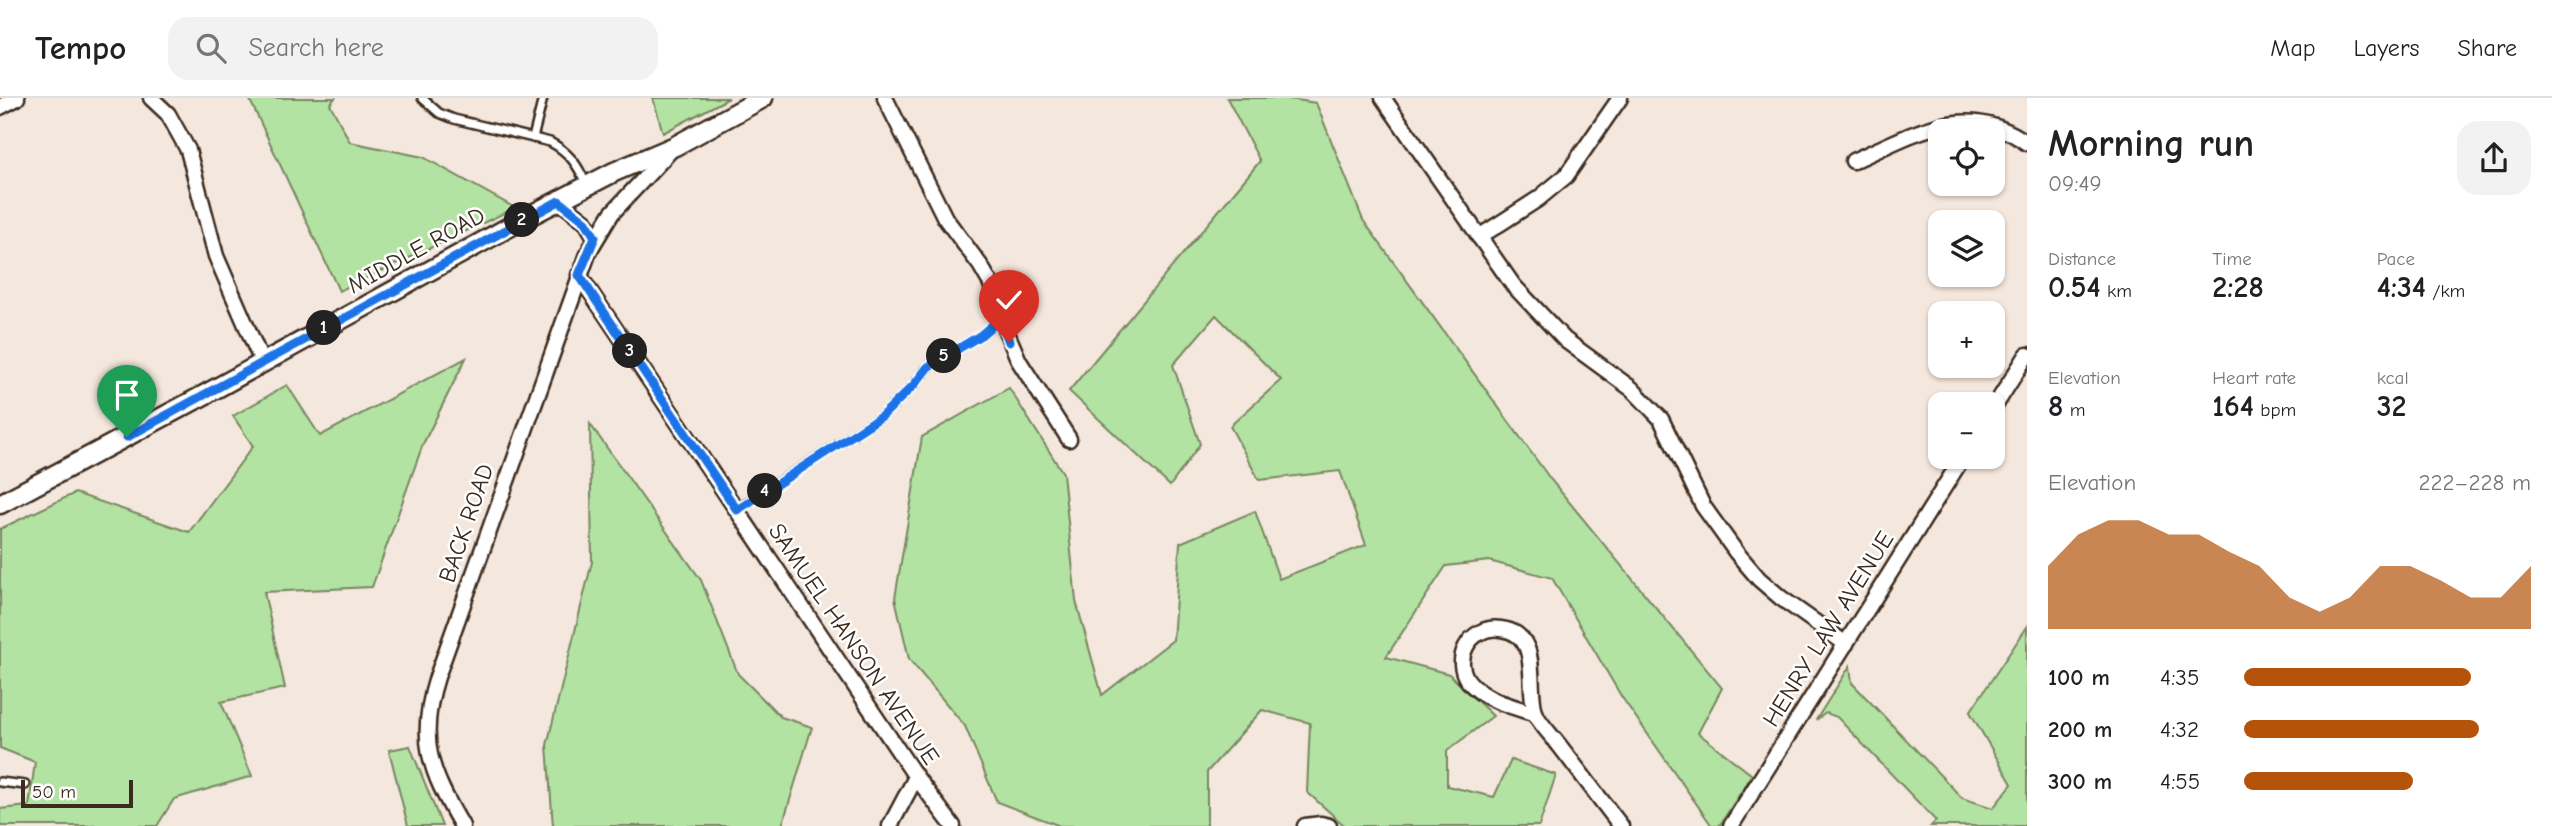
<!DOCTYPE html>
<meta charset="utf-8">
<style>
body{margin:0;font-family:"Comic Neue",sans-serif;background:#f2f2f2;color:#202124;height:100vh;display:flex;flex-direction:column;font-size:26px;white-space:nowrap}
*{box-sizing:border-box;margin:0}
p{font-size:23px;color:#757577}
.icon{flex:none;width:38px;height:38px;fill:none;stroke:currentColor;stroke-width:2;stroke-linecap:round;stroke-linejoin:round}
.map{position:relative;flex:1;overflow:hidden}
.panel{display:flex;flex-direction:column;background:#fff;width:525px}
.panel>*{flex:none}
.fabs{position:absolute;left:1928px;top:21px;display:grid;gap:14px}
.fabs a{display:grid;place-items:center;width:77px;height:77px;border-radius:14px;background:#fff;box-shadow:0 2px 5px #0004;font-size:35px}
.scale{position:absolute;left:21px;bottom:18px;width:112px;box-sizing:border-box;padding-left:7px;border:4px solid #3b2a1e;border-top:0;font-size:19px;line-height:24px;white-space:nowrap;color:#3b2a1e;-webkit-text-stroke:5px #fff;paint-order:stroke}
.pin{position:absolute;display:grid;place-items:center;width:60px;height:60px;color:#fff;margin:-72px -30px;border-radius:50% 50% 50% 0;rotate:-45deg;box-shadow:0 0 7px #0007}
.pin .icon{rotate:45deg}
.km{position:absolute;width:35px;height:35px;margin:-18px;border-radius:50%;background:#222;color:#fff;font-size:19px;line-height:35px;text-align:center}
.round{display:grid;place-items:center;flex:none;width:74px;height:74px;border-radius:21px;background:#f2f2f2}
.summary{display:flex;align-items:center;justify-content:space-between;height:119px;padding:0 21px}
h1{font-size:38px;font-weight:700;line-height:52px}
.metrics{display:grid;grid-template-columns:repeat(3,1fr);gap:10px;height:119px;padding:7px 21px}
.metrics div{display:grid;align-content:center}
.metrics b{font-size:30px;font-weight:700}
.metrics small{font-size:19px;font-weight:400}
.metrics p{font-size:19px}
.chart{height:196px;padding:14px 21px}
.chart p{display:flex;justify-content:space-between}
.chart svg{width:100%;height:126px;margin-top:7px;fill:#b45309;opacity:.7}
ul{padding:0 21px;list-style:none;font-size:23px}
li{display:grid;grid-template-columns:112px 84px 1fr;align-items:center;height:52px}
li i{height:18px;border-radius:9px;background:#b45309}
header{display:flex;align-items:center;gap:42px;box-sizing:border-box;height:98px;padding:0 35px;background:#fff;border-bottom:2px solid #e0e0e0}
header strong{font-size:33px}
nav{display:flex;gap:38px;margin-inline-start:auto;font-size:24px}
.search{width:490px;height:63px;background:#f2f2f2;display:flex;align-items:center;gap:18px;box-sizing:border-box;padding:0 24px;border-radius:21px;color:#757577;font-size:26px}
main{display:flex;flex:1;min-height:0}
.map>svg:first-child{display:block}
.green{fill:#b3e3a3;stroke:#778660;stroke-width:2}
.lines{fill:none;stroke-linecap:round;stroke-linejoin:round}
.service-casing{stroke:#3b2a1e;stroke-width:12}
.minor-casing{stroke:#3b2a1e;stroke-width:19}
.tertiary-casing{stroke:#3b2a1e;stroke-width:23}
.service{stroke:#fff;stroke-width:7}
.minor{stroke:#fff;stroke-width:14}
.tertiary{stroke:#fff;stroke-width:18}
.route-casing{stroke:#fff;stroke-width:14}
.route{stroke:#1a73e8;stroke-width:9}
.labels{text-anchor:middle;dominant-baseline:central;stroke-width:5;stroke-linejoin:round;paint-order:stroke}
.street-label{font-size:24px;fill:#3b2a1e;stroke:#fff}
</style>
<header>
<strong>Tempo</strong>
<div class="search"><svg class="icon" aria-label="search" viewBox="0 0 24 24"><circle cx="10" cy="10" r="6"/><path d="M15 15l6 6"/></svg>Search here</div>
<nav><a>Map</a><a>Layers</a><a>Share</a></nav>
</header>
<main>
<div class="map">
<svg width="2027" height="728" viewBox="0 0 2027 728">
<rect width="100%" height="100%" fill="#f4e7dd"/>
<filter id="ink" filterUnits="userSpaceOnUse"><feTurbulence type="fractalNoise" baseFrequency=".0143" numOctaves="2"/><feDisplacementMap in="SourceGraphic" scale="14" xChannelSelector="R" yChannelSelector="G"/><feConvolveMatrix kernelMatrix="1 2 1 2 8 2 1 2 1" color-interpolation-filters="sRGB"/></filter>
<g filter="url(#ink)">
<!-- green -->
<g class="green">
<path d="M249,0H335L330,6L350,44L423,59L515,110L339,193Z"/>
<path d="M653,0H729L663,35Z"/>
<path d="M1227,0H1283L1316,5L1363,122L1551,382L1722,590L1698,635L1752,677L1719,728H1712L1621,598L1552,480L1489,463L1446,468L1386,559L1449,576L1493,618L1447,653V688L1494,699L1511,662L1556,677L1539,728H1345L1307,694L1310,625L1262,612L1207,674V728H1060L997,704L965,628L909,561L895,500L922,339L1009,290L1063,375L1076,503L1102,597L1173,542L1180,445L1255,413L1279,481L1366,447L1340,373L1259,382L1230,328L1281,282L1216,217L1173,267L1200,346L1170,388L1069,293L1260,63Z"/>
<path d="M466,260L423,346L372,489L264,494L285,590L221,604L252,678L174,701L157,728H0V711L29,708L35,664L0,650V431L75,395L189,434L253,348L233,318L287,287L320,338Z"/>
<path d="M590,326L701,482L738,576L781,619L812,629L782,728H553L547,647L592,464Z"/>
<path d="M2027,529V728H1931L1936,723L1837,619L1826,615L1816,622L1850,568L1852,585L1962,700L1993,710L2012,686L1970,614Z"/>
<path d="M410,648L442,728H408L389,652Z"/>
</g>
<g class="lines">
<defs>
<g id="service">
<path d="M422,0L439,15L454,21L550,44C569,54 578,67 586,86"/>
<path d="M533,40L543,0"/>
<path d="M737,411L882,318L914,287L928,269L981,237L1001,221"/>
<path d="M0,684L25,687"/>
</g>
<g id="minor">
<path d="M151,0L168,16L188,52L216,158L262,264"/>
<path d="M885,0L945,120L980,167L991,186L1001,221L1019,263L1069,341"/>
<path d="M1383,0L1513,187L1565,242L1632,291L1661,321L1703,408L1736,454L1759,481L1781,500L1846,546"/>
<path d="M0,9L17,0"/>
<path d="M1853,63C1912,37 1967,1 2027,45"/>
<path d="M559,103L586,124L595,139"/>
<path d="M1479,139L1538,101L1566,78L1620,0"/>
<path d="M579,177L916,679L953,728"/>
<path d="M1993,311L2027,257"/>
<path d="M1536,616C1515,609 1490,604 1473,588C1448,566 1469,526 1501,531C1544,536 1525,590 1536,617C1541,627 1552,638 1559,647C1580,674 1600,701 1621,728"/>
<path d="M462,728C430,673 417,642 437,579L589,153L612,115L670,53"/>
<path d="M890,728L916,679"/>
<path d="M1305,728L1321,726L1329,728"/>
<path d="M1731,728L1963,359"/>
</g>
<path id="tertiary" d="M0,406L206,296L531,117L614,74L675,48L763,0"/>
</defs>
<!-- service casing -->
<use href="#service" class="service-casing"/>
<!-- minor casing -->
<use href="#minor" class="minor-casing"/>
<!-- tertiary casing -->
<use href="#tertiary" class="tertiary-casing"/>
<!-- service -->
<use href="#service" class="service"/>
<!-- minor -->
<use href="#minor" class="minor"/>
<!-- tertiary -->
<use href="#tertiary" class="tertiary"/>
</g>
</g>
<g class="lines" filter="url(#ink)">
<defs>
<path id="route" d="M127,339L559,103L586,124L595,139L579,177L737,412L882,318L914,287L928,269L981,237L1001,220L1009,244"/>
</defs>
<!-- route casing -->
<use href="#route" class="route-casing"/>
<!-- route -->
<use href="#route" class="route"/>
</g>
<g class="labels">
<!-- street labels -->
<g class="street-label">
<text transform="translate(416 152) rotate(-29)">MIDDLE ROAD</text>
<text transform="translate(466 425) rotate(-71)">BACK ROAD</text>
<text transform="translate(1828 531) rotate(-58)">HENRY LAW AVENUE</text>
<text transform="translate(854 546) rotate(56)">SAMUEL HANSON AVENUE</text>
</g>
</g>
</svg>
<div class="fabs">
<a><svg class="icon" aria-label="locate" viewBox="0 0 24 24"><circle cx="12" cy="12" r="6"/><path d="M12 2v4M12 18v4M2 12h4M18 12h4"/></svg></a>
<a><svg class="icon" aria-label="layers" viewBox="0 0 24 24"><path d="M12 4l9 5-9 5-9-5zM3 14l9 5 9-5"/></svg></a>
<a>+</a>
<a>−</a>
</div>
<div class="scale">50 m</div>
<div class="pin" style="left:127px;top:339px;background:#1e9e55"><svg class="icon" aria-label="arrive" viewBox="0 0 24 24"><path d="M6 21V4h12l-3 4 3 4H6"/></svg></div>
<div class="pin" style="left:1009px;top:244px;background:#d93025"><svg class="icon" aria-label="check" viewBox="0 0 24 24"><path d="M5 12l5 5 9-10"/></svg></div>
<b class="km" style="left:324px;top:230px">1</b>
<b class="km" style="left:522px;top:122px">2</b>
<b class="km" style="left:630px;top:253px">3</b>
<b class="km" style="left:765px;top:393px">4</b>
<b class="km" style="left:944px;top:258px">5</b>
</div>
<section class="panel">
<div class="summary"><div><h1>Morning run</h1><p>09:49</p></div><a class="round"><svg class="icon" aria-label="share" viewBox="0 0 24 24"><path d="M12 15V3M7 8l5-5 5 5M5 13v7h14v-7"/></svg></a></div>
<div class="metrics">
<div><p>Distance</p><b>0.54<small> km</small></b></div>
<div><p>Time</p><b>2:28</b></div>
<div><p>Pace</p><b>4:34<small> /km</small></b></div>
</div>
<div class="metrics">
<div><p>Elevation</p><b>8<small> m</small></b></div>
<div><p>Heart rate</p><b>164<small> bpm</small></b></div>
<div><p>kcal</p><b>32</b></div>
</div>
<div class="chart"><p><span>Elevation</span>222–228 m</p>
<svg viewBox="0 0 160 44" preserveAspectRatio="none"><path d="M0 44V22L10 11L20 6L30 6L40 11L50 11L60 17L70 22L80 33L90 38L100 33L110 22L120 22L130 27L140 33L150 33L160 22V44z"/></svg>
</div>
<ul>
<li><b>100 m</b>4:35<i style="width:79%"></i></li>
<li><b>200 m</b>4:32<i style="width:82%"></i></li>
<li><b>300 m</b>4:55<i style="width:59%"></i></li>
</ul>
</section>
</main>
